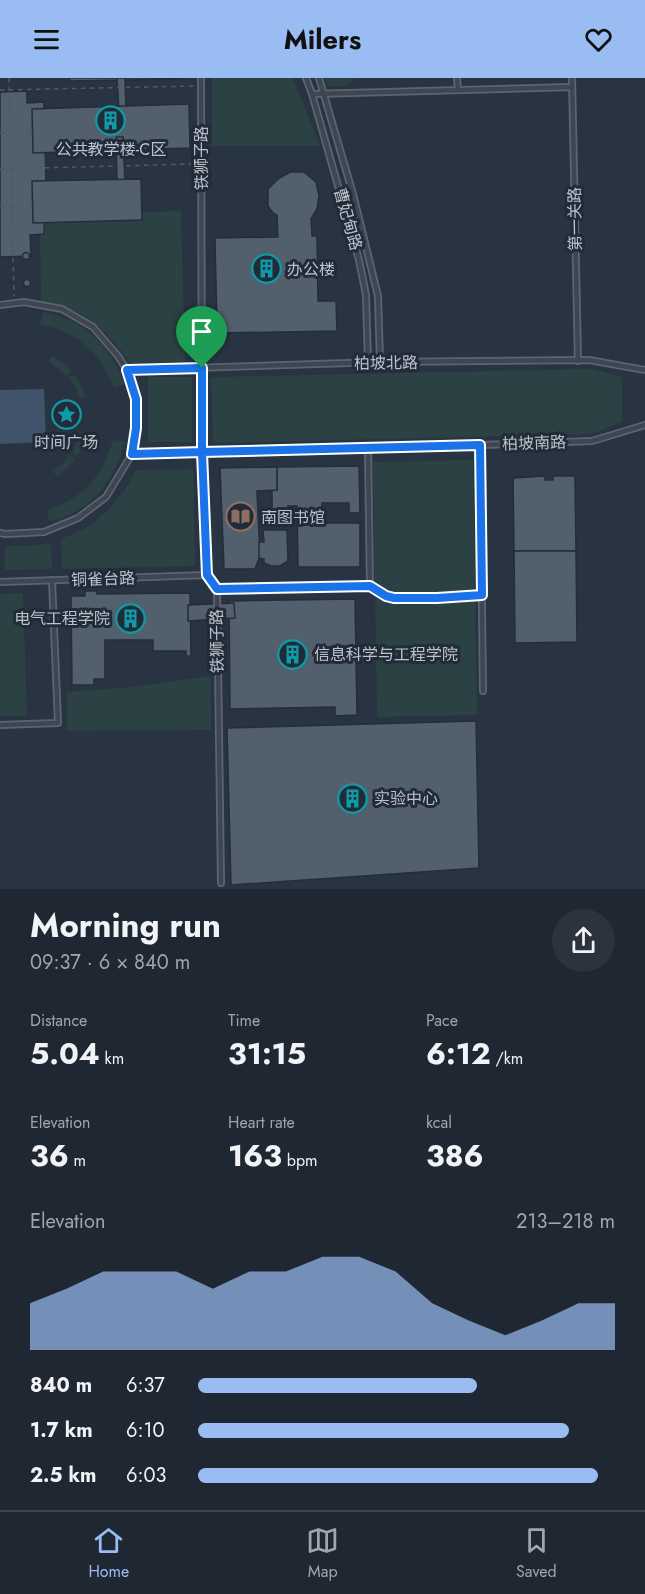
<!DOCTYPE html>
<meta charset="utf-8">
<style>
body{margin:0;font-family:Jost,"Noto Sans SC",sans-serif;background:#2c333e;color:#f1f3f6;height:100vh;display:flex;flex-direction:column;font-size:22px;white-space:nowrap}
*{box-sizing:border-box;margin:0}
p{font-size:20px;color:#a1a5ac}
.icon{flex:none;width:33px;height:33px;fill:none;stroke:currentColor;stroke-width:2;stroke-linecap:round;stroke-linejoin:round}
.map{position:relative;height:811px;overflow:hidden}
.details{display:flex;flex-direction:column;background:#1f2732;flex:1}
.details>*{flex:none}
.pin{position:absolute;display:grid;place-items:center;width:51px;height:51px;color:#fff;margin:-62px -26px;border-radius:50% 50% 50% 0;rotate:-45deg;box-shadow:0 0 6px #0007}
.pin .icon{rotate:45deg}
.round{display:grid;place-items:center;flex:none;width:63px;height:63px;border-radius:32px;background:#2c333e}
.summary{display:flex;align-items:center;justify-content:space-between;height:102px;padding:0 30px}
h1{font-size:33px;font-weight:700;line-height:45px}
.figures{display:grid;grid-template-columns:repeat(3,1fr);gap:9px;height:102px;padding:6px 30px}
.figures div{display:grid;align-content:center}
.figures b{font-size:30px;font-weight:700}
.figures small{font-size:16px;font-weight:400}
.figures p{font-size:16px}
.chart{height:168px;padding:12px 30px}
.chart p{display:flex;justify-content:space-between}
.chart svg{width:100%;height:108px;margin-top:6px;fill:#99bdf3;opacity:.7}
ul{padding:0 30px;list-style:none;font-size:20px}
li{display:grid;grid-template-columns:96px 72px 1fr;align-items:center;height:45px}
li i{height:15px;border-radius:8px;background:#99bdf3}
header{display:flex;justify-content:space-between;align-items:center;height:78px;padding:0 30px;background:#99bdf3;color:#111;font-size:27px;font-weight:700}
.tab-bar{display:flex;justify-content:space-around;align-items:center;height:84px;border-top:2px solid #3c444d;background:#1f2732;font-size:16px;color:#a1a5ac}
.tab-bar a{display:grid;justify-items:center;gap:3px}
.tab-bar .on{color:#99bdf3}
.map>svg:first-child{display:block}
.green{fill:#2b4143}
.water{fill:#40536a}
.building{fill:#525f6d;stroke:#242d3a;stroke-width:1.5}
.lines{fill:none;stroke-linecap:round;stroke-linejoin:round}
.lane-casing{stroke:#5c6470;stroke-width:8}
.path{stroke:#495e60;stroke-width:1.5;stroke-dasharray:4.5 4.5;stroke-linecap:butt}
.lane{stroke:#3d4652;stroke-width:4.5}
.route-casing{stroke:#fff;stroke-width:12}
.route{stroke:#1a73e8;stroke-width:8}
.labels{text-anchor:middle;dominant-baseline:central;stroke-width:6;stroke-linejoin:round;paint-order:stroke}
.poi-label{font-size:16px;fill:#bbc2cc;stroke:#222b38;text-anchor:start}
.street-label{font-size:16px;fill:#bbc2cc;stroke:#222b38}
</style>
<header><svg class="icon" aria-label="menu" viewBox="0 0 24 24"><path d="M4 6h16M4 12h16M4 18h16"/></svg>Milers<svg class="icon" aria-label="heart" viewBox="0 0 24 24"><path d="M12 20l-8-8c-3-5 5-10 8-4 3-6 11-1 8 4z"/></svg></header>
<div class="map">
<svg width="645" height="811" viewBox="0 0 645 811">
<rect width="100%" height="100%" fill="#293442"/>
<!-- green -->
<g class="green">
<path d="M212,0H293L320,68H212Z"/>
<path d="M325,0H354V1L345,8H328Z"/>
<path d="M181,133L185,284L130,285C115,263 96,240 69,231C60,227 50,225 41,223L40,156L43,144L142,134Z"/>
<path d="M43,234C85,242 109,267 125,306L114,309C98,272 79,256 40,246Z"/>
<path d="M52,278L63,285L72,293L67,299L49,283Z"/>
<path d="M592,291L622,299V344L591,356L213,365L211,299Z"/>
<path d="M74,296L81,306L86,319L80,321L76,310L69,300Z"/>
<rect x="148" y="299" width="44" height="65"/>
<path d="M81,353L87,355L83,368L77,379L72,375Z"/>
<path d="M113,362L125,364C113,405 92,432 50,444L46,433C84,419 101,401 113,362Z"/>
<path d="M70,377L75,381L66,391L57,399L53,393L62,386Z"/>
<path d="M473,382L477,637L377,639L373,384Z"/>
<path d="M193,391L195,488L62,491L61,461C69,457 79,454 87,449C109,435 124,415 136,392Z"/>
<path d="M47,465L51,468L52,491L5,492V471L7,468H33Z"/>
<path d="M23,515L27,638H0V516Z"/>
<path d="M211,598V652L67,653V614L132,609Z"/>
</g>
<!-- water -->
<path class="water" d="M44,311L46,364L0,366V312Z"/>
<!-- building -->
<g class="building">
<path d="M70,0H183V1L70,3Z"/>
<path d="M117,0H125L126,32H119Z"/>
<path d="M27,13V25L44,24L46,103L44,156L30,157L31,178L0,179V14Z"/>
<path d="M189,26L190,70L33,75L32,31Z"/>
<path d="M116,59H123L125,104H117Z"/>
<path d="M290,94H304L316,104L319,118L317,131L311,141L312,158H317L318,223H336L337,253L217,255L215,160L278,159L277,137L273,135L268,128V111L278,101Z"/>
<path d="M141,101L142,142L33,145L32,103Z"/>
<circle cx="26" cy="178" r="3.5"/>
<circle cx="27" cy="205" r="3.5"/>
<path d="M359,388L360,435H349V425H322V445H360V489H298L297,428H288V440H272V412H277V389Z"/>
<path d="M277,389V412L257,413L260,478L255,491H224L220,390Z"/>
<path d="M545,398V402H553V398H575L576,473H514L513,400Z"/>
<path d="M263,452H287L288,483L280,488H271L264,485V481L259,480V464H264Z"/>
<path d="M514,473H576L577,564L515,565Z"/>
<path d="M85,513H97V516L190,515L191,578H186V573H153V562H105V601H94V607H72L71,518H85Z"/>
<path d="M355,521L357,637L335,638V629L230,631L229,523Z"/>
<path d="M234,525L235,540L188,543V527Z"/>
<path d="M476,643L479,790L231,807L227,650Z"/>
</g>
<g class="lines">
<defs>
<g id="lane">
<path d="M201,0L202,374L207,497L217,511L221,805"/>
<path d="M306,0L312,16L359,182L366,217L368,285"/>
<path d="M319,0L353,116L378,218L380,284"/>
<path d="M457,0L458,12"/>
<path d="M572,0L578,283"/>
<path d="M312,16L572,9"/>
<path d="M0,227L24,224L62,231L93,249L118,278L127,292L136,321V350L132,376L106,419L78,440L44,454L5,456L0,455"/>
<path d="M127,292L380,284L589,282L645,292"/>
<path d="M480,367L483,613"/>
<path d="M132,376L368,371L592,363L645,347"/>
<path d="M0,504L207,497"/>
<path d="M217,511L370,508L368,371"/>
<path d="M0,647L58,645L52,502"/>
</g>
</defs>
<!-- lane casing -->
<use href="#lane" class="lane-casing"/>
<!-- path -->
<g class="path">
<path d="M9,0L14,218"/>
<path d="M0,12L194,8"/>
<path d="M0,55L32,54"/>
<path d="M0,91L194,86"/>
<path d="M0,128L33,126"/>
<path d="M376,511L386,518L394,520H437L473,518"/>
</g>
<!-- lane -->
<use href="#lane" class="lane"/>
</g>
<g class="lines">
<defs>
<path id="route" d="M202,290L127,292L136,321V350L132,376L202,374L207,497L217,511L370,508L386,518L394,520H437L482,517L480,367L202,374V290"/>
</defs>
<!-- route casing -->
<use href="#route" class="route-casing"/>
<!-- route -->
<use href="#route" class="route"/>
</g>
<!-- icons -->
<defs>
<symbol id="building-ring" viewBox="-11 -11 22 22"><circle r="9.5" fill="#222b38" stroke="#0f9aa8" stroke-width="1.5"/><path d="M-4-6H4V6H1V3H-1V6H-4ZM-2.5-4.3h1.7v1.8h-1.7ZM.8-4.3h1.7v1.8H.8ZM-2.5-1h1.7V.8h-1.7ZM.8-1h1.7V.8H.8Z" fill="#0f9aa8"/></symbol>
<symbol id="sight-ring" viewBox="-11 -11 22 22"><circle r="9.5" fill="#222b38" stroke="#0f9aa8" stroke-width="1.5"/><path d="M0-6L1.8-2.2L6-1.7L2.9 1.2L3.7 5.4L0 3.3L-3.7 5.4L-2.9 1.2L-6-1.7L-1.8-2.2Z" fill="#0f9aa8"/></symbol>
<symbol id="library-ring" viewBox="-11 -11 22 22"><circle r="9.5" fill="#222b38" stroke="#8d6e63" stroke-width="1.5"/><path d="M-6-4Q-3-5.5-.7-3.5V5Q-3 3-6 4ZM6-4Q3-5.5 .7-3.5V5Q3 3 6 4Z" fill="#8d6e63"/></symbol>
</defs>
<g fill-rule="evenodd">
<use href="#building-ring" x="94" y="26" width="33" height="33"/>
<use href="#building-ring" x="250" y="174" width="33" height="33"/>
<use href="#sight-ring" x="50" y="320" width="33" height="33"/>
<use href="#library-ring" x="224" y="422" width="33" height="33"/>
<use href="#building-ring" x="114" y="524" width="33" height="33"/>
<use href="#building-ring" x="276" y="560" width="33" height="33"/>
<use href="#building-ring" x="336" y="704" width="33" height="33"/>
</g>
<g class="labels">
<!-- poi labels -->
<g class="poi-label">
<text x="111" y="71" text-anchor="middle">公共教学楼-C区</text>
<text x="287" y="191">办公楼</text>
<text x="66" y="364" text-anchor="middle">时间广场</text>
<text x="261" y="439">南图书馆</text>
<text x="110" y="540" text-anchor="end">电气工程学院</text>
<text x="314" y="576">信息科学与工程学院</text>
<text x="374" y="720">实验中心</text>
</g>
<!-- street labels -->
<g class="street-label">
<text transform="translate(201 80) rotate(-90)">铁狮子路</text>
<text transform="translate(348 141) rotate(74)">曹妃甸路</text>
<text transform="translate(575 141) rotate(-91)">第一关路</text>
<text transform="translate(386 285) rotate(-1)">柏坡北路</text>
<text transform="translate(534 365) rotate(-2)">柏坡南路</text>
<text transform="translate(103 501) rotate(-2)">铜雀台路</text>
<text transform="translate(217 563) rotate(-91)">铁狮子路</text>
</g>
</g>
</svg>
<div class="pin" style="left:202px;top:290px;background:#1e9e55"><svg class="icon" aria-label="arrive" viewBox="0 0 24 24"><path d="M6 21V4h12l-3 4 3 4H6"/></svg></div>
</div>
<section class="details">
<div class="summary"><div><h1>Morning run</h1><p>09:37 · 6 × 840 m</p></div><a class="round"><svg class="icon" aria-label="share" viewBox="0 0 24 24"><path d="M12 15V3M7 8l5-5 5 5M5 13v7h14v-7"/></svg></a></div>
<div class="figures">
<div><p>Distance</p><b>5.04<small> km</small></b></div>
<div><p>Time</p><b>31:15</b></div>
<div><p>Pace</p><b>6:12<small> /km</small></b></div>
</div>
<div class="figures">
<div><p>Elevation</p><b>36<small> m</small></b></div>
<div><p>Heart rate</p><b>163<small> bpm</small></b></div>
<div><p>kcal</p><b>386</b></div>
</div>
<div class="chart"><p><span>Elevation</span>213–218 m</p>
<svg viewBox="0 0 160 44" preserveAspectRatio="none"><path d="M0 44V25L10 19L20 12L30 12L40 12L50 19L60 12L70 12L80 6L90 6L100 12L110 25L120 32L130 38L140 32L150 25L160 25V44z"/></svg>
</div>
<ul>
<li><b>840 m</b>6:37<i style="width:67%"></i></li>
<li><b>1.7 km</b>6:10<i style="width:89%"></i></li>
<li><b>2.5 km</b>6:03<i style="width:96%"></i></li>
</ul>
</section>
<nav class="tab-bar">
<a class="on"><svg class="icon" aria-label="home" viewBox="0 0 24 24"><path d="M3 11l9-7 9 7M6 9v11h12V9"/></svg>Home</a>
<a><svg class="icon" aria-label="map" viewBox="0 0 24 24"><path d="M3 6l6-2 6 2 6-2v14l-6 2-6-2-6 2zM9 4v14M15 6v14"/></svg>Map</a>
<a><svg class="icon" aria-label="saved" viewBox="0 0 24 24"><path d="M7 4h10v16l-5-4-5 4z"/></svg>Saved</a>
</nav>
